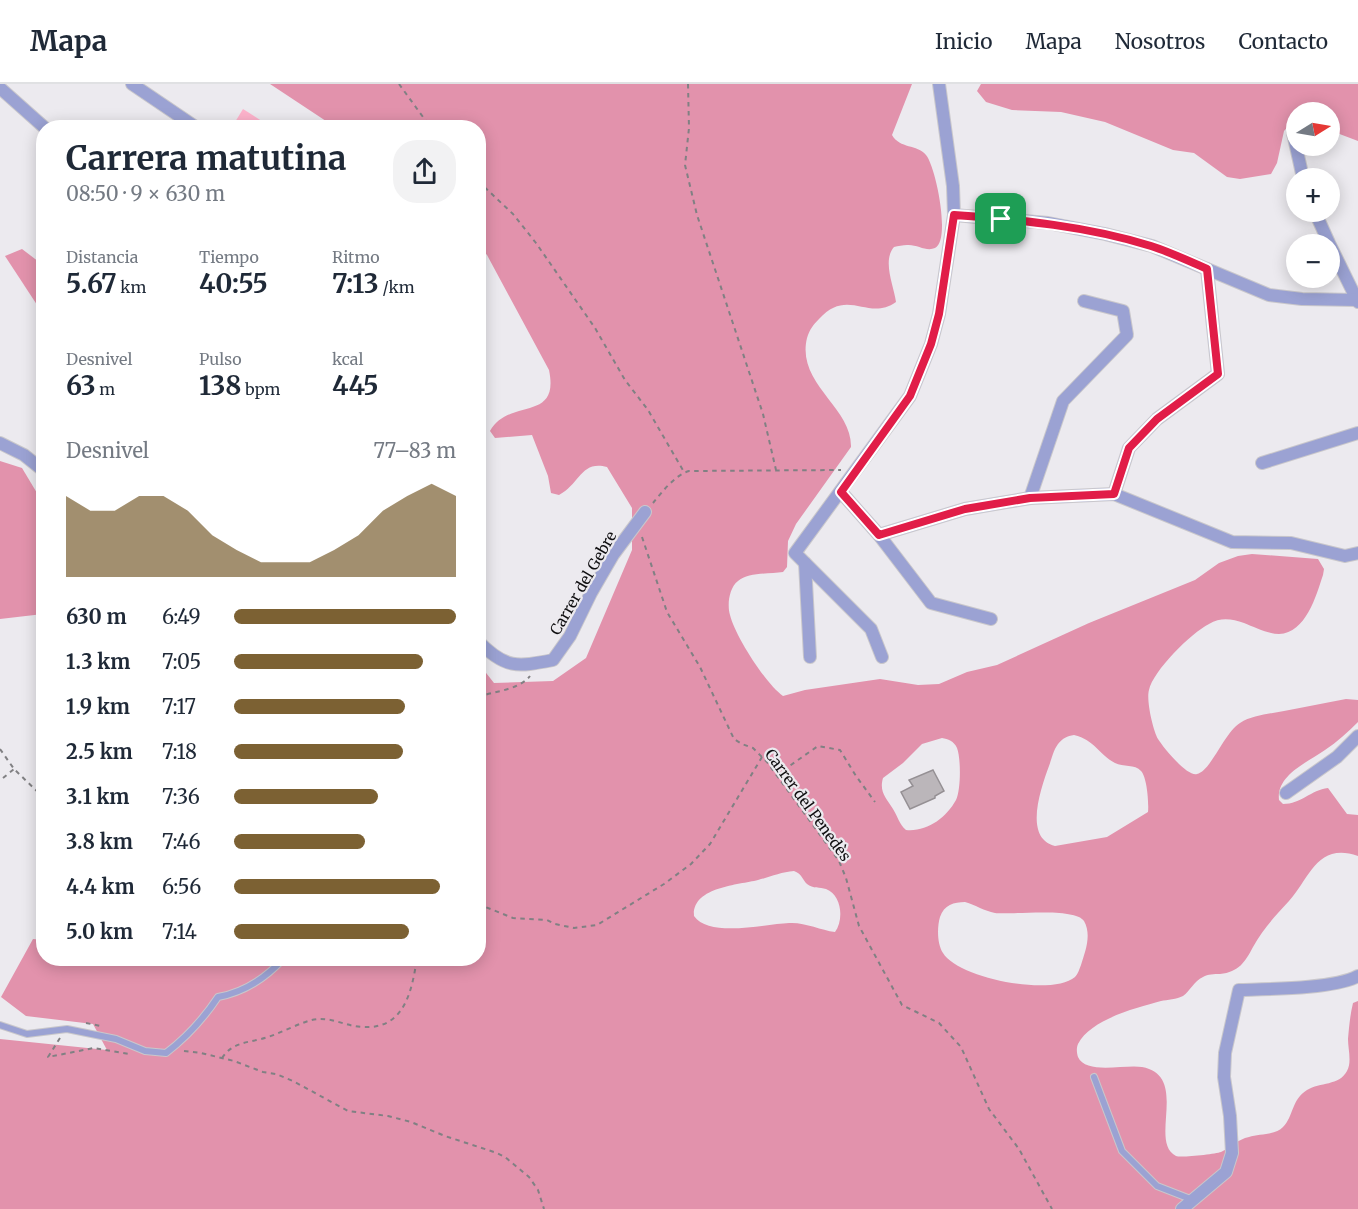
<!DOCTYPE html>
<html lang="es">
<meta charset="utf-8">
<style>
body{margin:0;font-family:Merriweather,serif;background:#f2f2f3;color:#1f2937;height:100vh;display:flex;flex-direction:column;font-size:22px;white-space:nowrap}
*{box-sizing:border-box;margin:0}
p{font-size:20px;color:#747a83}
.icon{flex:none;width:33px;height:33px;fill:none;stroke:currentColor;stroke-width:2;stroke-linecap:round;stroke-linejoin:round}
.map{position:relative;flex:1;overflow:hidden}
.panel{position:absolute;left:36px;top:36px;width:450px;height:846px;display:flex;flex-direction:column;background:#fff;border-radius:24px;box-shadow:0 3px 15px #0003}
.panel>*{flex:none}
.needle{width:39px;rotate:79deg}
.tools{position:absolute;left:1286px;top:18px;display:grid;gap:12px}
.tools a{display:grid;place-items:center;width:54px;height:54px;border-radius:50%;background:#fff;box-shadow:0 3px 15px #0003;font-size:30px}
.pin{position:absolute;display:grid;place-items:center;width:51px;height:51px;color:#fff;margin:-26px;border-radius:12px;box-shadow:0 3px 9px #0006}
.round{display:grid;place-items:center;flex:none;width:63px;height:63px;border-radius:24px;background:#f2f2f3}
.summary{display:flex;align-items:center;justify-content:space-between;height:102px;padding:0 30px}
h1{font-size:33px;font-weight:700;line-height:45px}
.metrics{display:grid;grid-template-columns:repeat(3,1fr);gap:9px;height:102px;padding:6px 30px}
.metrics div{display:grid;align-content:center}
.metrics b{font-size:26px;font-weight:700}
.metrics small{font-size:16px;font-weight:400}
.metrics p{font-size:16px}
.chart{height:168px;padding:12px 30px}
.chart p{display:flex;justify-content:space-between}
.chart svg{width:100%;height:108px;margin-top:6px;fill:#7c6133;opacity:.7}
ul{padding:0 30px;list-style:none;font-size:20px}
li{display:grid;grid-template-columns:96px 72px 1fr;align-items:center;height:45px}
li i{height:15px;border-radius:8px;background:#7c6133}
header{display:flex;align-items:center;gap:36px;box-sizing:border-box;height:84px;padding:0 30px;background:#fff;border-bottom:2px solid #e0e1e3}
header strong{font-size:28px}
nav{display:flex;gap:33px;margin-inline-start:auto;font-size:21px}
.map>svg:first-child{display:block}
.green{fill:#feb3cc}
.forest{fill:#e292ac;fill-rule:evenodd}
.building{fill:#bbb6ba;stroke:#959094;stroke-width:1.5}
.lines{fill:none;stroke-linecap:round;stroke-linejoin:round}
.service-casing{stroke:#c9c7cb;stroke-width:8}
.minor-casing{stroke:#c9c7cb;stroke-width:14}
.path{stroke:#818083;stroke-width:2;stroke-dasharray:4.5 4.5;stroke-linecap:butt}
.service{stroke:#9ba2d3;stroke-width:6}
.minor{stroke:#9ba2d3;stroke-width:12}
.route-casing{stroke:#fff;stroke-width:12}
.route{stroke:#e11d48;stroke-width:8}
.labels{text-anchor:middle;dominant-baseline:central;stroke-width:4.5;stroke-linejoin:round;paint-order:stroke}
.street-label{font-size:15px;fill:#0f0e10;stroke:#eceaef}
</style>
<header>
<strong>Mapa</strong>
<nav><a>Inicio</a><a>Mapa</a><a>Nosotros</a><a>Contacto</a></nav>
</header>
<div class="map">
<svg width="1358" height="1125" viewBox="0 0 1358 1125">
<rect width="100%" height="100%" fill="#eceaef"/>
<!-- green -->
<path class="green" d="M243,25L271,43H232Z"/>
<!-- forest -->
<g class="forest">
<path d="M270,0H912L892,51C900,65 917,60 926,71C936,83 951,157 935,164C926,168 917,160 907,161C903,161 898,162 894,163C882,177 894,202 896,218C868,238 848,203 819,235C813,241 810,245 807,254C796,300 852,323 851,363L796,440L788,457L787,483L783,488C770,490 748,488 738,497C729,504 727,521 730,531C735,552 766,600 783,612L805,606L880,595L918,601L939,600L967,588L997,581L1089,539L1195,496L1219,479L1238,472L1252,470L1318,475L1324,485L1323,491C1316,512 1306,549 1279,550C1268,550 1254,543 1244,539C1232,535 1221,533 1209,540C1191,549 1153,587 1149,606C1146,616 1153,646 1158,655C1163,663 1187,693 1197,690C1211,687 1224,649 1240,639C1253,631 1269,630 1284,627C1305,623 1325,619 1346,615L1358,616V638C1348,648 1337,658 1325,666C1308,678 1276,691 1279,716L1283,720C1301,720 1311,706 1328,704L1347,730L1358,731V772C1317,758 1310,794 1289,817C1276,831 1263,845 1253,863C1245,878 1239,888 1220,890C1214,890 1208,890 1203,893C1194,897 1190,907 1183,912C1177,915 1167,916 1161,917C1136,924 1091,935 1078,960C1076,965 1077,969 1078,973C1086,991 1125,980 1142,983C1190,992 1148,1058 1176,1072C1181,1074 1215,1070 1221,1068C1230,1064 1238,1055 1249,1053C1259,1050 1276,1051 1283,1043C1294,1032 1291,1016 1307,1006C1320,998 1339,1002 1347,987C1352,978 1348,965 1348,955C1349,944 1350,931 1353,919L1358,917V1125H0V955L107,966L93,940L26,932L1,913L33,855L43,856L44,874H478L479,580L494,599L553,597L586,574L632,466V424L607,383C581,376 580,400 559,411L551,409L548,392L532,351L495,354L490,347C509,313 560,339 549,286L487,171L479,162L478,44L335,43ZM1074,651C1095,656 1098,670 1115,679C1123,683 1135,680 1141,687C1147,693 1149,719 1148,728L1107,753L1055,762C1023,754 1041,704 1049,682C1052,674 1053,667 1058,660C1063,654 1067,652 1074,651ZM942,654C948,655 954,657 957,664C961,674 961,706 956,716C946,734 927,748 906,746C899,740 898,733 893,725C886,714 879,708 883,694L903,679L922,660ZM794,787C802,790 802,795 807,800C813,805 820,803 826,805C842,811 844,836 835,848C820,846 805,838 789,839C765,840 709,854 694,832C692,803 738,801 758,796C770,793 781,788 794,787ZM965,818C976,821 984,827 995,829C1011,831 1075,823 1084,837C1092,851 1085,868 1081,881C1079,886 1078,890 1075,893C1051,913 958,894 943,869C937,860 937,843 940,833C944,821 954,818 965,818Z"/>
<path d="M981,0H1358V57L1329,46V28H1296V38H1292L1284,47L1277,79L1271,90L1240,95L1227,93L1194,69L1173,66L1105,38L1061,28L1012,26L986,18L977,7Z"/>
<path d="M22,165L43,181V230L5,172Z"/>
<path d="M0,377L22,384L43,419V530L0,535Z"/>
</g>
<!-- building -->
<path class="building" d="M933,686L944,707L935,712V714L910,725L901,708L913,702L909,696Z"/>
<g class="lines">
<defs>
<g id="service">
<path d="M0,941L27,950L67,945L116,955L145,967L166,969C187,953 204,934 218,913C245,908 266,894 284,874"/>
<path d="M1094,993L1122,1067L1157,1102L1193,1116"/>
</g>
<g id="minor">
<path d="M132,0L197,44"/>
<path d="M0,4L45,44"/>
<path d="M1293,49L1303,94"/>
<path d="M1315,128L1329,159L1358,218"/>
<path d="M954,131L1048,139L1105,150L1152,162L1269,211L1302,215L1357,216"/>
<path d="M0,359L24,371L44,387"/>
<path d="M478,378V400"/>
<path d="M1262,379L1358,349"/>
<path d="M841,408L879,451L931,519L991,535"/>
<path d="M1114,410L1129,364L1157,335L1218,290L1207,185"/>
<path d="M1030,414L1063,317L1127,251L1123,227L1084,217"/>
<path d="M879,451L965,425L1030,414L1114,410L1232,458L1291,459L1345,472L1358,469"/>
<path d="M805,479L810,573"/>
<path d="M478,557C505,585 517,583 553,576L570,552L591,509L613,471L645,428"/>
<path d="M882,573L871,545L795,469L910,312L931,260L939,230L954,131L953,102L939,0"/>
<path d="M1286,709L1337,673L1358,652"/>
<path d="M1182,1125L1226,1088L1232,1069L1230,1032L1224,993L1225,969L1239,906C1268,905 1334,905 1358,892"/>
</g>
</defs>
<!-- service casing -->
<use href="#service" class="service-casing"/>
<!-- minor casing -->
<use href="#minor" class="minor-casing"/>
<!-- path -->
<g class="path">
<path d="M399,0L431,44"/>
<path d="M688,0L689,44L685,81L697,131L763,330L776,386"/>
<path d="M478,97L513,130L536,159L595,244L625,296L648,326L684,388"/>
<path d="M653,419C662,408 675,391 689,387L841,386"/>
<path d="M642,453L667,528L700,583L734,655L742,660L753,664L767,678L839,777L846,794L859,842L902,921L939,939L961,963L989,1025L1019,1065L1052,1125"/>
<path d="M478,613C495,607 519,606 530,592"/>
<path d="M0,665L14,685L44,714"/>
<path d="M3,694L14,685"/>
<path d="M778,694L788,683L818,662L840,666L856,692L875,718"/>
<path d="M478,820L513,834L547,836L555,840L574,844L597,841L664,800L691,780L710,760L762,673"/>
<path d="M86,939L101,942"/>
<path d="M60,954L48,973L94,964L129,970"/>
<path d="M184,967L201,969L234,977L263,988L276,990L293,997L348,1027L388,1032L411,1038L445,1052L497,1069L505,1073L529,1093L538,1106L544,1125"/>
<path d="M222,974C232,959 245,959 261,955C279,951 303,936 318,935C334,934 348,943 364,943C405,945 412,906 417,874"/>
</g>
<!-- service -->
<use href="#service" class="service"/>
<!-- minor -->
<use href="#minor" class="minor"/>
</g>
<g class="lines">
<defs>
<path id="route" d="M954,131C1021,136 1087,142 1151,162C1170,168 1189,177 1207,185L1218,290L1157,335L1129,364L1114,410L1030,414L965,425L879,451L841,408L910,312L931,260L939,230Z"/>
</defs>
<!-- route casing -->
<use href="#route" class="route-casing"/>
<!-- route -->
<use href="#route" class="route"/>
</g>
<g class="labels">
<!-- street labels -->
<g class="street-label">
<text transform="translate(583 499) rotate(-60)">Carrer del Gebre</text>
<text transform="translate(808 721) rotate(54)">Carrer del Penedès</text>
</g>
</g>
</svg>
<div class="tools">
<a><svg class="needle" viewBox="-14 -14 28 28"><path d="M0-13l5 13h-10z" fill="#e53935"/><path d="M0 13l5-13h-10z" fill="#747a83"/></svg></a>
<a>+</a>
<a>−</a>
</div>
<div class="pin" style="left:1001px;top:135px;background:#1e9e55"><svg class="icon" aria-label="arrive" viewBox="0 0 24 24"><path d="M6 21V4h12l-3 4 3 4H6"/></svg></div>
<section class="panel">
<div class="summary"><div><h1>Carrera matutina</h1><p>08:50 · 9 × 630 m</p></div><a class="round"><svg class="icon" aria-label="share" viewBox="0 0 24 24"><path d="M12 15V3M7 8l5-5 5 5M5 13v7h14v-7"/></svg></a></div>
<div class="metrics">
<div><p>Distancia</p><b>5.67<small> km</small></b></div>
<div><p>Tiempo</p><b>40:55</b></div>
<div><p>Ritmo</p><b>7:13<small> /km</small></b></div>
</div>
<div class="metrics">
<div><p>Desnivel</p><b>63<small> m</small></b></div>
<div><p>Pulso</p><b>138<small> bpm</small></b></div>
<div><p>kcal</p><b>445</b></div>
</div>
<div class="chart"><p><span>Desnivel</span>77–83 m</p>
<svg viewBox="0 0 160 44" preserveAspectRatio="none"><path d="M0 44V11L10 17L20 17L30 11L40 11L50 17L60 27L70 33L80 38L90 38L100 38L110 33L120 27L130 17L140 11L150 6L160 11V44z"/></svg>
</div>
<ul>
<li><b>630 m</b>6:49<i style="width:100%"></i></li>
<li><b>1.3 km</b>7:05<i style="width:85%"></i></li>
<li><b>1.9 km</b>7:17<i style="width:77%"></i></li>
<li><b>2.5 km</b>7:18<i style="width:76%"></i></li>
<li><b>3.1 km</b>7:36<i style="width:65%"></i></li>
<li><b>3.8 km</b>7:46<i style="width:59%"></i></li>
<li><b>4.4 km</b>6:56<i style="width:93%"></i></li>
<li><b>5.0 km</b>7:14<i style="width:79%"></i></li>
</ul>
</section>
</div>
